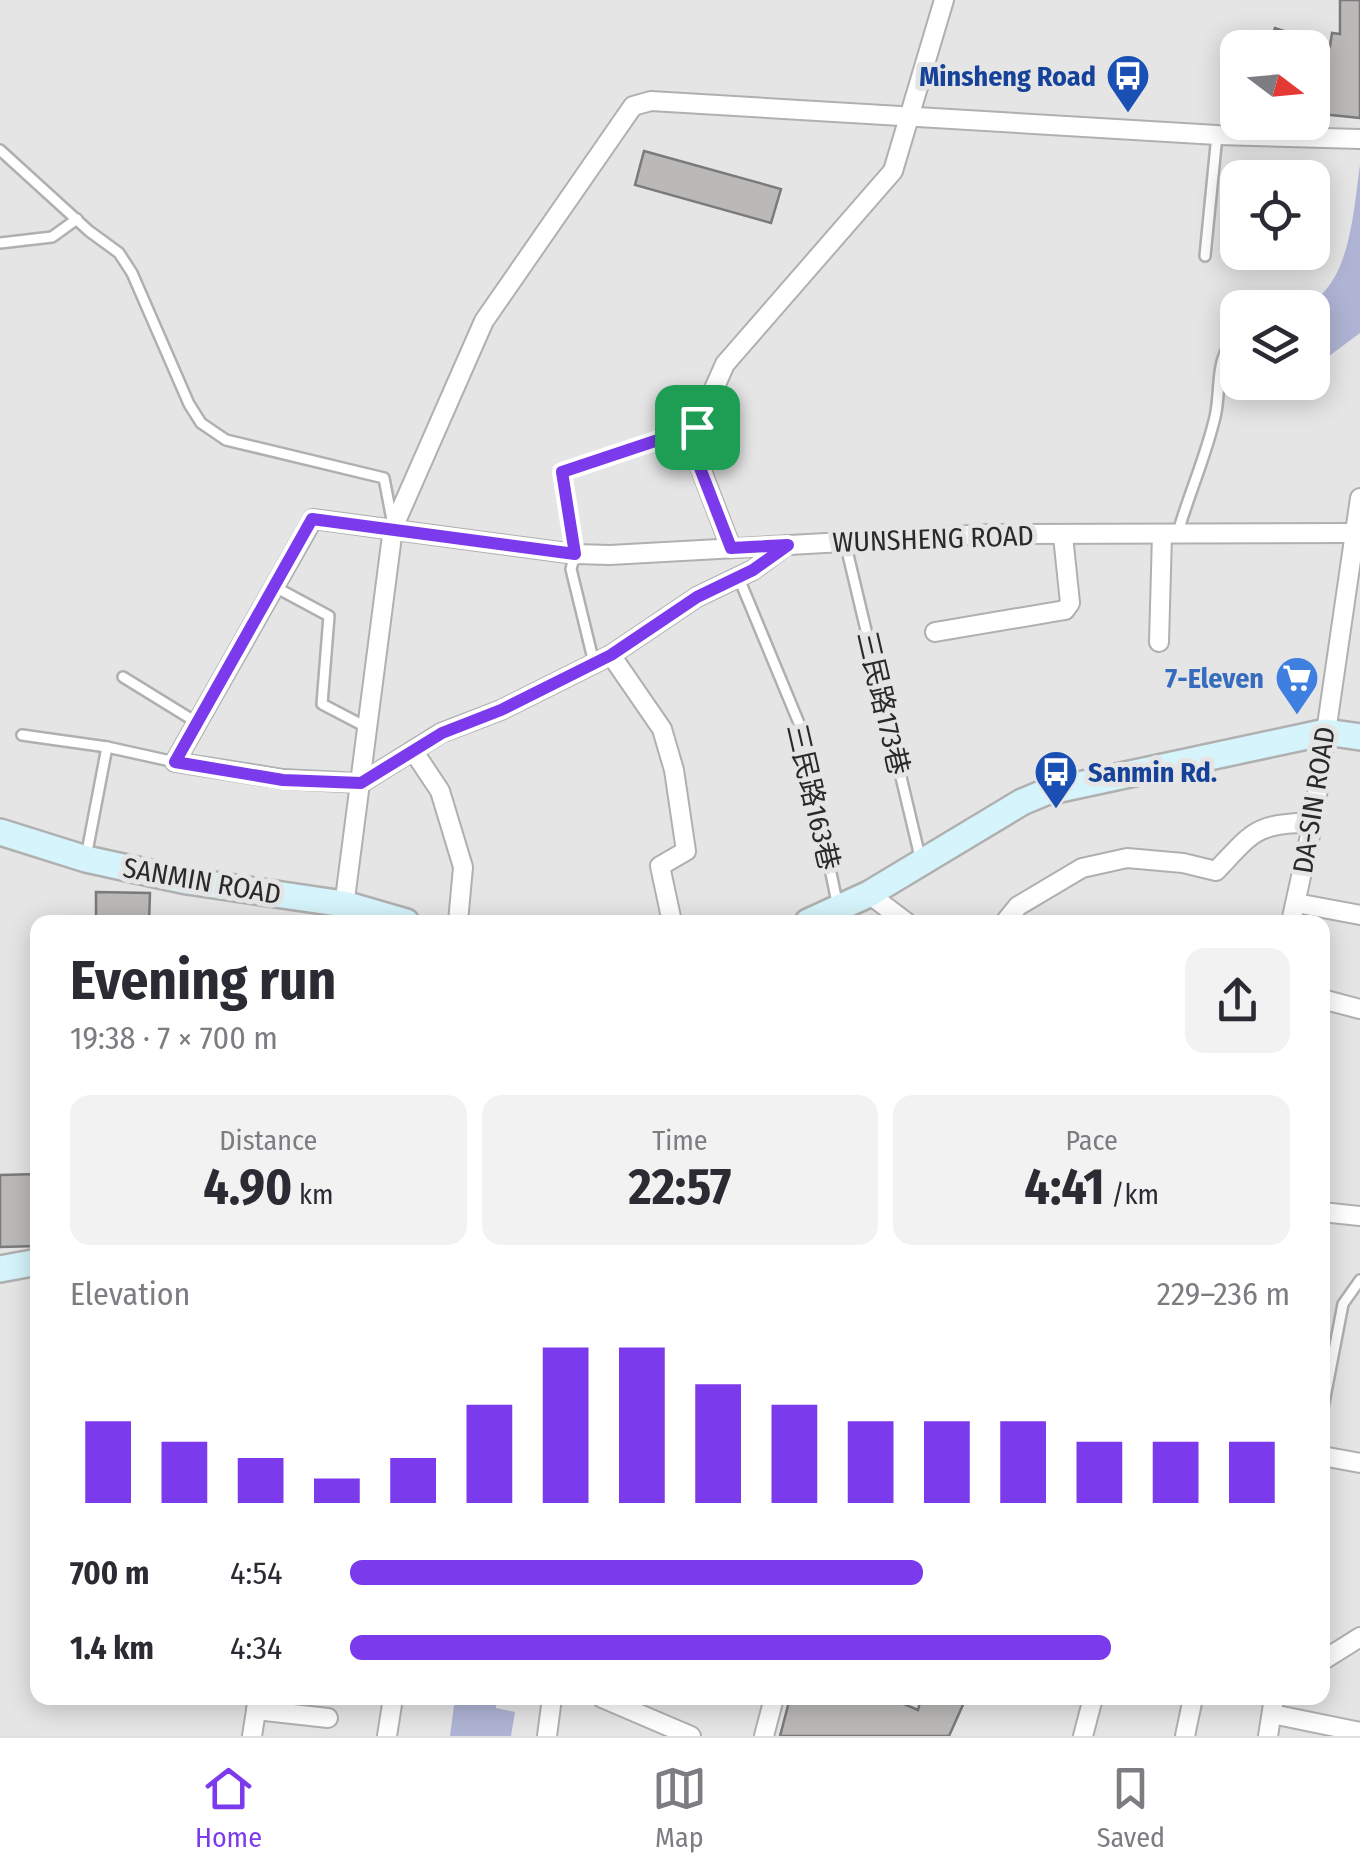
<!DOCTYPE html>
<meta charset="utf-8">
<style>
body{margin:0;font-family:"Fira Sans Condensed","Noto Sans TC",sans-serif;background:#f2f2f3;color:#2b2b33;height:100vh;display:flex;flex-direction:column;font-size:38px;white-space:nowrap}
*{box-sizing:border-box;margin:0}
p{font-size:32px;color:#7c7c81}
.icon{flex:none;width:55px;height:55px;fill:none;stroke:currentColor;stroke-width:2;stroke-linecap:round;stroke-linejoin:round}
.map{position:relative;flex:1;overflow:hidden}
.details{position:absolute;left:30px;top:915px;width:1300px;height:790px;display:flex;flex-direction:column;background:#fff;border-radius:20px;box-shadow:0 5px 25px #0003}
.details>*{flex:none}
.needle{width:65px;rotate:106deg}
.buttons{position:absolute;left:1220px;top:30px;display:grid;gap:20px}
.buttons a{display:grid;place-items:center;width:110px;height:110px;border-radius:20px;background:#fff;box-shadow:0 5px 25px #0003;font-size:50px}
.pin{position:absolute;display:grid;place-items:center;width:85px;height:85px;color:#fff;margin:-42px;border-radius:20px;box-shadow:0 5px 15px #0006}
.round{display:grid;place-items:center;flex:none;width:105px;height:105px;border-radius:20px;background:#f2f2f3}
.overview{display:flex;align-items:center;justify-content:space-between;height:170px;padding:0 40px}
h1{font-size:55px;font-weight:700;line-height:75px}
.figures{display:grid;grid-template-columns:repeat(3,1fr);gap:15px;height:170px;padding:10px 40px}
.figures div{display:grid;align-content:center;border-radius:20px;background:#f2f2f3;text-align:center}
.figures b{font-size:50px;font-weight:700}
.figures small{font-size:28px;font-weight:400}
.figures p{font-size:28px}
.chart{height:280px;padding:20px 40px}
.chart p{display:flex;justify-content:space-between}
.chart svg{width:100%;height:180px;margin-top:10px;stroke:#7c3aed;stroke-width:6}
ul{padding:0 40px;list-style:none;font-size:32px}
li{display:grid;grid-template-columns:160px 120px 1fr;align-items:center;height:75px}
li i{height:25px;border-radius:12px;background:#7c3aed}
.menu{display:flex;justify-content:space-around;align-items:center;height:140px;border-top:2px solid #e1e1e2;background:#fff;font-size:28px;color:#7c7c81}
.menu a{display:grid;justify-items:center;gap:5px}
.menu .on{color:#7c3aed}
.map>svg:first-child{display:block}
.green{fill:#afb4d4}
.building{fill:#bab9b8;stroke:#7b7a7a;stroke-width:2.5}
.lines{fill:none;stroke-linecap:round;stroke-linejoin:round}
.lane-casing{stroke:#b0b0b1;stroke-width:14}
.street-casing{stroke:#b0b0b1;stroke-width:22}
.secondary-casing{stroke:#b0b0b1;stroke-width:30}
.lane{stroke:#fff;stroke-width:9}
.street{stroke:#fff;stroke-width:18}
.secondary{stroke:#d6f4fb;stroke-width:25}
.route-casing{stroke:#fff;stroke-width:20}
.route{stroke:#7c3aed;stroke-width:12}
.labels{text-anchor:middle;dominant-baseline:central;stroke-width:10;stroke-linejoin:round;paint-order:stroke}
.transit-label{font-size:28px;font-weight:bold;fill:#164399;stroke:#e5e5e6;text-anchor:end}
.street-label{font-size:28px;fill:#2a2a2a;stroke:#e5e5e6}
.shop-label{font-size:28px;font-weight:bold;fill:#366cbe;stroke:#e5e5e6;text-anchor:end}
</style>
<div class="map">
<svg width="1360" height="1736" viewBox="0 0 1360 1736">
<rect width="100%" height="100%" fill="#e5e5e6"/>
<!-- green -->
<g class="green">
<path d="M1360,165V333L1313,368L1312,308L1302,307C1351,288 1353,211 1360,165Z"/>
<path d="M455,1698H497L496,1708L515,1712L511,1736H450Z"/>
</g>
<!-- building -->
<g class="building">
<path d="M1340,0H1360V118L1312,113V48H1268L1275,28L1330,46L1332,33L1340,34Z"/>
<path d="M644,151L781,189L771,223L635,185Z"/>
<path d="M96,892L150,893L149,922H96Z"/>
<path d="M38,1174V1246L0,1247V1175Z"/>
<path d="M790,1698H890L918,1710L921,1698H966L949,1736H780Z"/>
</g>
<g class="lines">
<defs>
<g id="lane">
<path d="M0,150L89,231L119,253L132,273L189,404L201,423L226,440L384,478L392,520"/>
<path d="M0,243L52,237L77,219"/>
<path d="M1205,256L1217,135"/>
<path d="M1178,532C1189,494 1206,456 1215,417C1222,388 1213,358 1238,335"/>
<path d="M845,542L921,861"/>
<path d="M738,576L801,728L838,907"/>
<path d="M275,587L329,616L322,704L366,727"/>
<path d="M594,663L571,569L575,554L562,472L697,427"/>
<path d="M123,677L196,722"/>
<path d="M22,735L107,747L175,762"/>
<path d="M86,857L107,747"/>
<path d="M1322,1413L1343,1304L1360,1280"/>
</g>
<g id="street">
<path d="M731,548L700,467L697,427L725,364L893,171L944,0"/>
<path d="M935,632L1065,610L1070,603L1063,536"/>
<path d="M1159,642L1162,535"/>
<path d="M611,655L662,729L674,770L686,851L660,866L672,922"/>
<path d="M414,752L440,791L463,867L458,922"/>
<path d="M361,783L283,779L175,762L313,519L575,554L610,555L989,534L1355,533"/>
<path d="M361,783L441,733L501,710L611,655L697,597L753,570L787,545"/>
<path d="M869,894L906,922"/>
<path d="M1296,903L1360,915"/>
<path d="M342,922L393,528L484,321L633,106L651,101L1217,135L1360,139"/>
<path d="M1005,922L1018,906L1082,868L1127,858L1183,863L1216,871C1256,829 1254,825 1313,822"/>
<path d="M1291,922L1313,822L1360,498"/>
<path d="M1322,999L1360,1009"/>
<path d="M1322,1212L1360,1216"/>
<path d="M1322,1456L1360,1463"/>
<path d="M1322,1661L1360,1637"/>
<path d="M602,1698L691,1736"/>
<path d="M256,1710L328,1718"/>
<path d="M1272,1714L1360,1732"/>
<path d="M252,1736L258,1698"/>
<path d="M387,1736L393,1698"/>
<path d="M547,1736L552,1698"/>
<path d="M764,1736L774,1698"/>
<path d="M1083,1736L1093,1698"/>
<path d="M1185,1736L1193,1698"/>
<path d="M1268,1736L1274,1698"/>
</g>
<g id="secondary">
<path d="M0,832L86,859L187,881L344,904L406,922"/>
<path d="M808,922L869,894L1022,802L1046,792L1326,732L1360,737"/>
<path d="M0,1269L38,1262"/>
</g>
</defs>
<!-- lane casing -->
<use href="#lane" class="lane-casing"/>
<!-- street casing -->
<use href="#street" class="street-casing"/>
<!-- secondary casing -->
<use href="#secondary" class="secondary-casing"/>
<!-- lane -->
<use href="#lane" class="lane"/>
<!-- street -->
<use href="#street" class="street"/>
<!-- secondary -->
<use href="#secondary" class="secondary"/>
</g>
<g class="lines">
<defs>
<path id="route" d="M697,427L700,468L731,548L788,545L753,570L697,597L611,655L501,710L442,733L361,783L283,780L175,762L312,519L575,554L562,472Z"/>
</defs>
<!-- route casing -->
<use href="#route" class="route-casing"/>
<!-- route -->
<use href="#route" class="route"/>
</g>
<!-- icons -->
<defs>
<symbol id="bus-pin" viewBox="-11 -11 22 30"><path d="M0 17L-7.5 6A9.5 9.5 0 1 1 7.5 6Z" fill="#1a4fb4" stroke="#e5e5e6"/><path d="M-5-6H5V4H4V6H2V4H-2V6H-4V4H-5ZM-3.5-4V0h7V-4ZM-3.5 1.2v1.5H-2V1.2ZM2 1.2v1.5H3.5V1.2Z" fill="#fff"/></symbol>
<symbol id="supermarket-pin" viewBox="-11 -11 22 30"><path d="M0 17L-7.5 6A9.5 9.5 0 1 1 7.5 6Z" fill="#3f7fe0" stroke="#e5e5e6"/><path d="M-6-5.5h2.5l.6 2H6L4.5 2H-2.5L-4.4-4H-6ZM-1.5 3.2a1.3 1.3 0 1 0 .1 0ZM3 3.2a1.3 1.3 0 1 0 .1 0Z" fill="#fff"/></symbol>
</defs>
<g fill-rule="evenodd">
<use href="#bus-pin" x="1103" y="51" width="50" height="68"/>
<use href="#supermarket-pin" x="1272" y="653" width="50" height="68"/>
<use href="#bus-pin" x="1031" y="747" width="50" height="68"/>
</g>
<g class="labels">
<!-- transit labels -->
<g class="transit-label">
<text x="1096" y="76">Minsheng Road</text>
<text x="1088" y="772" text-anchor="start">Sanmin Rd.</text>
</g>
<!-- street labels -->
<g class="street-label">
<text transform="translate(933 539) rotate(-2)">WUNSHENG ROAD</text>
<text transform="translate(883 703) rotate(77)">三民路173巷</text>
<text transform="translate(813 797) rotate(77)">三民路163巷</text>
<text transform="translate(1314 800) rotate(-81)">DA-SIN ROAD</text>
<text transform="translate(202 881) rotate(10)">SANMIN ROAD</text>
</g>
<!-- shop labels -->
<g class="shop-label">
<text x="1264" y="678">7-Eleven</text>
</g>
</g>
</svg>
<div class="buttons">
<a><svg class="needle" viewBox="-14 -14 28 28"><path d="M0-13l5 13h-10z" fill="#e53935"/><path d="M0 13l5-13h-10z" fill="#7c7c81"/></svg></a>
<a><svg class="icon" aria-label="locate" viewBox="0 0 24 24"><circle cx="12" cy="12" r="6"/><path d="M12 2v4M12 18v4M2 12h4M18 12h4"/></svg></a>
<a><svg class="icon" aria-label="layers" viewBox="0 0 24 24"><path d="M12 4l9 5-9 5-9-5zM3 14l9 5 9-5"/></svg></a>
</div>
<div class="pin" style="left:697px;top:427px;background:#1e9e55"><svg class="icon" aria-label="arrive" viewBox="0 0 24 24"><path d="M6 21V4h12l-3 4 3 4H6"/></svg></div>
<section class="details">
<div class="overview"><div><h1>Evening run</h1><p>19:38 · 7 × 700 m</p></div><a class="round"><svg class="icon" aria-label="share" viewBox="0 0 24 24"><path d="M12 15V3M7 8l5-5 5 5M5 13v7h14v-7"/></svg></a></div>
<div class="figures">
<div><p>Distance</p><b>4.90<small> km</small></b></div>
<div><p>Time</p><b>22:57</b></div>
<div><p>Pace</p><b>4:41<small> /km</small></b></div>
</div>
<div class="chart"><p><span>Elevation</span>229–236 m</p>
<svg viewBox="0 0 160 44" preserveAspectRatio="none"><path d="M5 44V24M15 44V29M25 44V33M35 44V38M45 44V33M55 44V20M65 44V6M75 44V6M85 44V15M95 44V20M105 44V24M115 44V24M125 44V24M135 44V29M145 44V29M155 44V29"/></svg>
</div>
<ul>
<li><b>700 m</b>4:54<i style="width:61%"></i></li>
<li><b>1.4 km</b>4:34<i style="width:81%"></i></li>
</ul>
</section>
</div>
<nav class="menu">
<a class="on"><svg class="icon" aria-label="home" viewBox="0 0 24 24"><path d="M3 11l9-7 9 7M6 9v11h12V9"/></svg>Home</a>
<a><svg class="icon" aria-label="map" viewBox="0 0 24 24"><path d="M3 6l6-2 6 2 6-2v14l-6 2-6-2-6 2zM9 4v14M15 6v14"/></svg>Map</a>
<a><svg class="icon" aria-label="saved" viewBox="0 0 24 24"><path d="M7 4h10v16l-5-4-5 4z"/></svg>Saved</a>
</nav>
